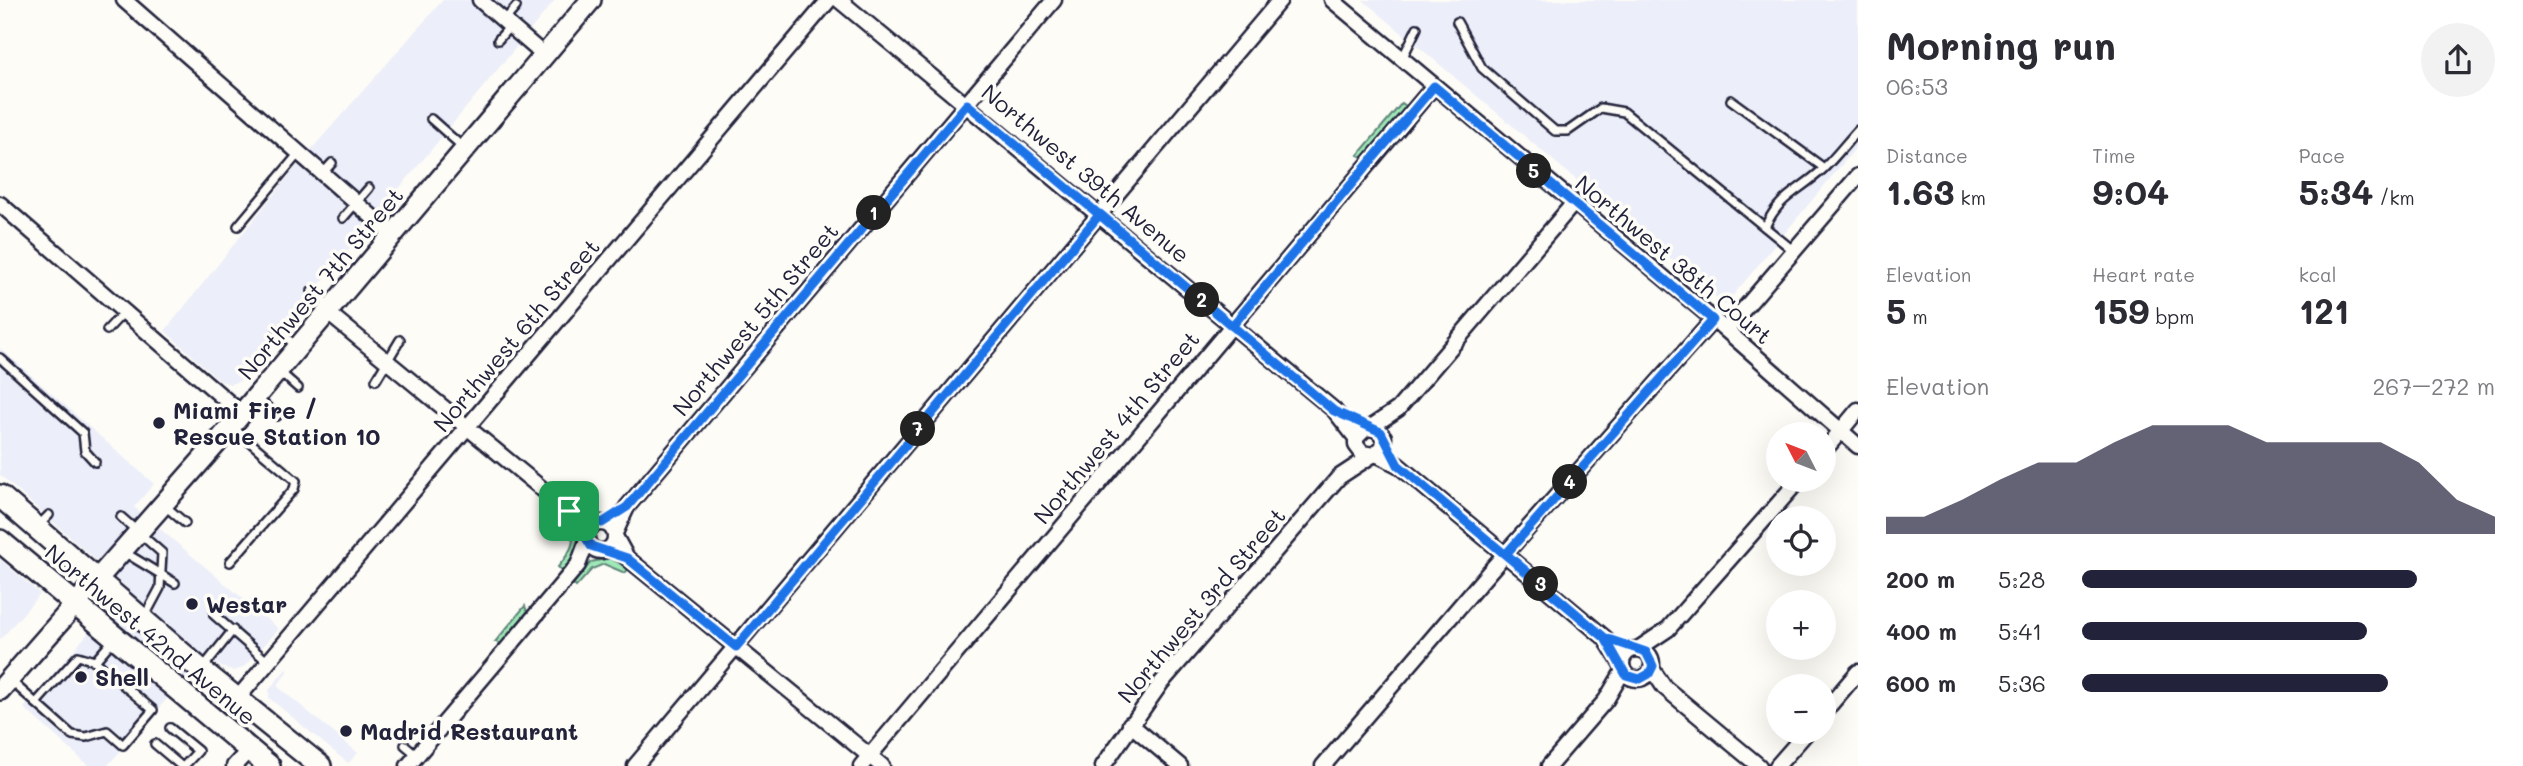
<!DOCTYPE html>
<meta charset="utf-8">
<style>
body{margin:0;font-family:Mali,sans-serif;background:#f2f2f3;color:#2b2b33;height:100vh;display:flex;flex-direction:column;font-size:26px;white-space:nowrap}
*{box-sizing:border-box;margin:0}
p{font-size:23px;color:#7c7c81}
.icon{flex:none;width:38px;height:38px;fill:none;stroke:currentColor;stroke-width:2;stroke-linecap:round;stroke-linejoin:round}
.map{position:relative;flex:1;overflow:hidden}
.drawer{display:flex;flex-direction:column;background:#fff;width:665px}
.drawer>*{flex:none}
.needle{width:46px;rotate:312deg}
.fabs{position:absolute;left:1766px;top:422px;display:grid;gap:14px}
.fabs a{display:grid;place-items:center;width:70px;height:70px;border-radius:50%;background:#fff;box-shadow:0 7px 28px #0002;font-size:35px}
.pin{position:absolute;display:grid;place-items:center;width:60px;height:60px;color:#fff;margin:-30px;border-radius:14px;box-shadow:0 4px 10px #0006}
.km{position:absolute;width:35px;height:35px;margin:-18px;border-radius:50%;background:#222;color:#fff;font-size:19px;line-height:35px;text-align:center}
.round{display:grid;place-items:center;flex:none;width:74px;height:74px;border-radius:37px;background:#f2f2f3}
.headline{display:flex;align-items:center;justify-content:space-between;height:119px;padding:0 28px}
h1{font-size:38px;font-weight:700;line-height:52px}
.metrics{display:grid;grid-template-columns:repeat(3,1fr);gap:10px;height:119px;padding:7px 28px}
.metrics div{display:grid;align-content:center}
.metrics b{font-size:35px;font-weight:700}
.metrics small{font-size:19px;font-weight:400}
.metrics p{font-size:19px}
.chart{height:196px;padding:14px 28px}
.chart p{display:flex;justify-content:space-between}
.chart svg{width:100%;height:126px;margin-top:7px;fill:#22223b;opacity:.7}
ul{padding:0 28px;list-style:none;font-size:23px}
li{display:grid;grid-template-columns:112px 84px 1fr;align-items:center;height:52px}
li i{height:18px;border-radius:9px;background:#22223b}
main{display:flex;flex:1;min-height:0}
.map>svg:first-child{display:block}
.built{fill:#eceef9}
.green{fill:#9fe8b7;stroke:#608579;stroke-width:2}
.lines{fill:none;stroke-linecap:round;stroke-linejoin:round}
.service-casing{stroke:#22223b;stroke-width:12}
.minor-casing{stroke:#22223b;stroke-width:19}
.secondary-casing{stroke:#22223b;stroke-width:24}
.primary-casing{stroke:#22223b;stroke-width:26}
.service{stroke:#fdfcf7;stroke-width:7}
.minor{stroke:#fdfcf7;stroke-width:14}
.secondary{stroke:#fdfcf7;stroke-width:19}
.primary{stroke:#fdfcf7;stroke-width:21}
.route-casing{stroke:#fff;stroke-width:14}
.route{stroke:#1a73e8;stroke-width:9}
.poi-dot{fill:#22223b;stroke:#fdfcf7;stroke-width:2.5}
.labels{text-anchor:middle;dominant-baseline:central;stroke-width:7;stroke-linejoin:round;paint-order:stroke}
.street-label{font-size:23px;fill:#22223b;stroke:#fdfcf7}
.poi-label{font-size:23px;font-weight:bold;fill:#22223b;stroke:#fdfcf7;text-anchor:start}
</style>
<main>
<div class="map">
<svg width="1858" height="766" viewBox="0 0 1858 766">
<rect width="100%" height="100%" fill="#fdfcf7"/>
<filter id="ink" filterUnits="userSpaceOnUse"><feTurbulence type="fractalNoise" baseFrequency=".0143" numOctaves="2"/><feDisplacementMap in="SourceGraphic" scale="14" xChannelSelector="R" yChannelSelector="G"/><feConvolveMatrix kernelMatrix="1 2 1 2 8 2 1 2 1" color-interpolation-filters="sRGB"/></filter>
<g filter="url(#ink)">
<!-- built -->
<g class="built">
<path d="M443,0H555L240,381L230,384L220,381L165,331L295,168Z"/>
<path d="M1363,0H1858V145L1725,305Z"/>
<path d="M0,348L154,484L134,507L279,629L245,666L235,671L221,667L206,655L107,766H89L24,708L127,588L0,475Z"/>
<path d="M0,559L40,594L0,640Z"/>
<path d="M286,669L288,671L277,686L358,753L348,763L269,698V690Z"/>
</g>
<!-- green -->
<g class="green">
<path d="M1402,103L1407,107L1364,158L1358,155Z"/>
<path d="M560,511L578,530L581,543L564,572L558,567C577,544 579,536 556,517Z"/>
<path d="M610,558L629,568L625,573L604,564L592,569L576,587L573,584L591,562Z"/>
<path d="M525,606L528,614L503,644L495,642Z"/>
</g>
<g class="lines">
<defs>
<g id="service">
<path d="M504,21L516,7"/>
<path d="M1457,22L1482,68L1555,131H1568L1601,108L1624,112L1794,251"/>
<path d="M498,40L510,26"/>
<path d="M1402,59L1417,28"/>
<path d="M1731,100L1824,168"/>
<path d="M431,119L465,149"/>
<path d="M323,173L332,163"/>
<path d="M343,218L369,188"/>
<path d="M238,226L299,153"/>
<path d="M1765,227C1780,195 1798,192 1822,170C1835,158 1846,143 1858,130"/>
<path d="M312,291L331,307"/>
<path d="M107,330L124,312"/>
<path d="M278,330L297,347"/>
<path d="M0,358L83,433L85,451L95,462"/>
<path d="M279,371L298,388"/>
<path d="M376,380L400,340"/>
<path d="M256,397L277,416"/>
<path d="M164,505L185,523"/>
<path d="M121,517L162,553L160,588L145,616"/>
<path d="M39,525L49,515"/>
<path d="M124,552L175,583"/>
<path d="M230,562L294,489L296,481L232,427"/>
<path d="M214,615L268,662"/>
<path d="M95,661L128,689"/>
<path d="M202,669L233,630"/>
<path d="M11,681L72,735L86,737L107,731L123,745L153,710L128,689L147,667"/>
<path d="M36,703L78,656L95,661L115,638"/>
<path d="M170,728L198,751L184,766"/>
<path d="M155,744L181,766"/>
<path d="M405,745L417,755"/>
</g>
<g id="minor">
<path d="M124,0L393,235"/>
<path d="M480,0L545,56"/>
<path d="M839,0L1334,410L1356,438V445L1362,453L1374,455L1383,447L1384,437L1376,429L1366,428L1356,438"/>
<path d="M1332,0L1726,330L1858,446"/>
<path d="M0,204L242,414"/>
<path d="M327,312L569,511L598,523"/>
<path d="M1726,330L1858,176"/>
<path d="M1371,427L1398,409L1573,204"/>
<path d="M1824,451L1858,410"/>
<path d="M1376,454L1398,465L1605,638L1622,665"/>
<circle cx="601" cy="537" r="14"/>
<path d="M615,533L627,507L1054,0"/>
<path d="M616,538L627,558L882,766"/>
<circle cx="1637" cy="664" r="15"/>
<path d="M1638,649L1668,629L1799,480"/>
<path d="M1652,669L1664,687L1759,766"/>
<path d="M237,699L829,0"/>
<path d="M1824,712L1858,672"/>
<path d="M1130,724L1180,766"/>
<path d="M234,766L249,750"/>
<path d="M408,766L578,565L587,541"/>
<path d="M635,766L1280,0"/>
<path d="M861,766L1434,86"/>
<path d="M1103,766L1161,683L1339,477L1371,456"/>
<path d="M1323,766L1490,571L1713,320"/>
<path d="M1549,766L1606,700L1623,671"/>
<path d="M1777,766L1807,732"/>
</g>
<path id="secondary" d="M0,690L216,444L591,0"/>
<g id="primary">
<path d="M0,496L201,670L320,766"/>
<path d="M0,541L269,766"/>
</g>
</defs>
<!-- service casing -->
<use href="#service" class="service-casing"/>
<!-- minor casing -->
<use href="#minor" class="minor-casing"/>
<!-- secondary casing -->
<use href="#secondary" class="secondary-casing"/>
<!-- primary casing -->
<use href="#primary" class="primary-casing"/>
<!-- service -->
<use href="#service" class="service"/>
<!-- minor -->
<use href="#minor" class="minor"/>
<!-- secondary -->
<use href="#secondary" class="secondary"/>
<!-- primary -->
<use href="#primary" class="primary"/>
</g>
</g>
<g class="lines" filter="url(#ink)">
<defs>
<path id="route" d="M569,511L602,523L627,507L967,104L1334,411L1381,432L1398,465L1605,638L1646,652L1653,666L1649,674L1640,679L1626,675L1605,638L1506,554L1713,320L1434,86L1232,326L1100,214L736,647L627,558L591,546L569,511"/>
</defs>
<!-- route casing -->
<use href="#route" class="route-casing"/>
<!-- route -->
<use href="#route" class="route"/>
</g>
<!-- markers -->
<g class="poi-dot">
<circle cx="159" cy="423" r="7"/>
<circle cx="192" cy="604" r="7"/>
<circle cx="81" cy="677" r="7"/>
<circle cx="346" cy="731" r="7"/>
</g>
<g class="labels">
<!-- street labels -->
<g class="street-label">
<text transform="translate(1086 173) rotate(40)">Northwest 39th Avenue</text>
<text transform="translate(1674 259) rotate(40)">Northwest 38th Court</text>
<text transform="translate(320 283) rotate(-50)">Northwest 7th Street</text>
<text transform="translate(755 319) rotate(-50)">Northwest 5th Street</text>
<text transform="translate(516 335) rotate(-50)">Northwest 6th Street</text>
<text transform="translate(1116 427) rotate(-50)">Northwest 4th Street</text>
<text transform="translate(1201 605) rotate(-50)">Northwest 3rd Street</text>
<text transform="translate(151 634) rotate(40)">Northwest 42nd Avenue</text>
</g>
<!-- poi labels -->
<g class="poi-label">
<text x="173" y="410">Miami Fire /<tspan x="173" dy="26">Rescue Station 10</tspan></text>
<text x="206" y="604">Westar</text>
<text x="95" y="677">Shell</text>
<text x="360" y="731">Madrid Restaurant</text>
</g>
</g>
</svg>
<div class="fabs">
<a><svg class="needle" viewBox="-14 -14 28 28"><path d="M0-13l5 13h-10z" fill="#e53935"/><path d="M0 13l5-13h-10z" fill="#7c7c81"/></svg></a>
<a><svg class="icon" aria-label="locate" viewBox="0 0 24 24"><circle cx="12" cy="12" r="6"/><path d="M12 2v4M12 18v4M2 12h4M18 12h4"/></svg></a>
<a>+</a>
<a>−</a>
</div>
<div class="pin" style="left:569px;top:511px;background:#1e9e55"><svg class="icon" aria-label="arrive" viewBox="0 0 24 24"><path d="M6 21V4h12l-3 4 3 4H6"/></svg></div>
<b class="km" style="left:874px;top:213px">1</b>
<b class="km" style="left:1202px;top:300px">2</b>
<b class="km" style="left:1541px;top:584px">3</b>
<b class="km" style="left:1570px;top:482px">4</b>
<b class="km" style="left:1534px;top:171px">5</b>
<b class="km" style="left:918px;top:429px">7</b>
</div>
<section class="drawer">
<div class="headline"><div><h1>Morning run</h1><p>06:53</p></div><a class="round"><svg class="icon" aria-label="share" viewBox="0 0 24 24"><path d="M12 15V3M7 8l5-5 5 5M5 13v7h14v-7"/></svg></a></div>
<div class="metrics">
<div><p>Distance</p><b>1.63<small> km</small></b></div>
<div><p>Time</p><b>9:04</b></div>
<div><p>Pace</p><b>5:34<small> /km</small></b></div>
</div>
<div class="metrics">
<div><p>Elevation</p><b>5<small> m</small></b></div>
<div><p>Heart rate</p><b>159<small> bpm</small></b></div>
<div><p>kcal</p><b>121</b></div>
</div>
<div class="chart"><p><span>Elevation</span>267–272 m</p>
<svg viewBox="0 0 160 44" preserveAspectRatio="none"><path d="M0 44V38L10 38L20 32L30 25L40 19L50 19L60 12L70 6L80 6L90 6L100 12L110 12L120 12L130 12L140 19L150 32L160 38V44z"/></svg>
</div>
<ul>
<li><b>200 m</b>5:28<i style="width:81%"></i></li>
<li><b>400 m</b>5:41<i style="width:69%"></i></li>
<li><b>600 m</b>5:36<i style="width:74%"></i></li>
</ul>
</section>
</main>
